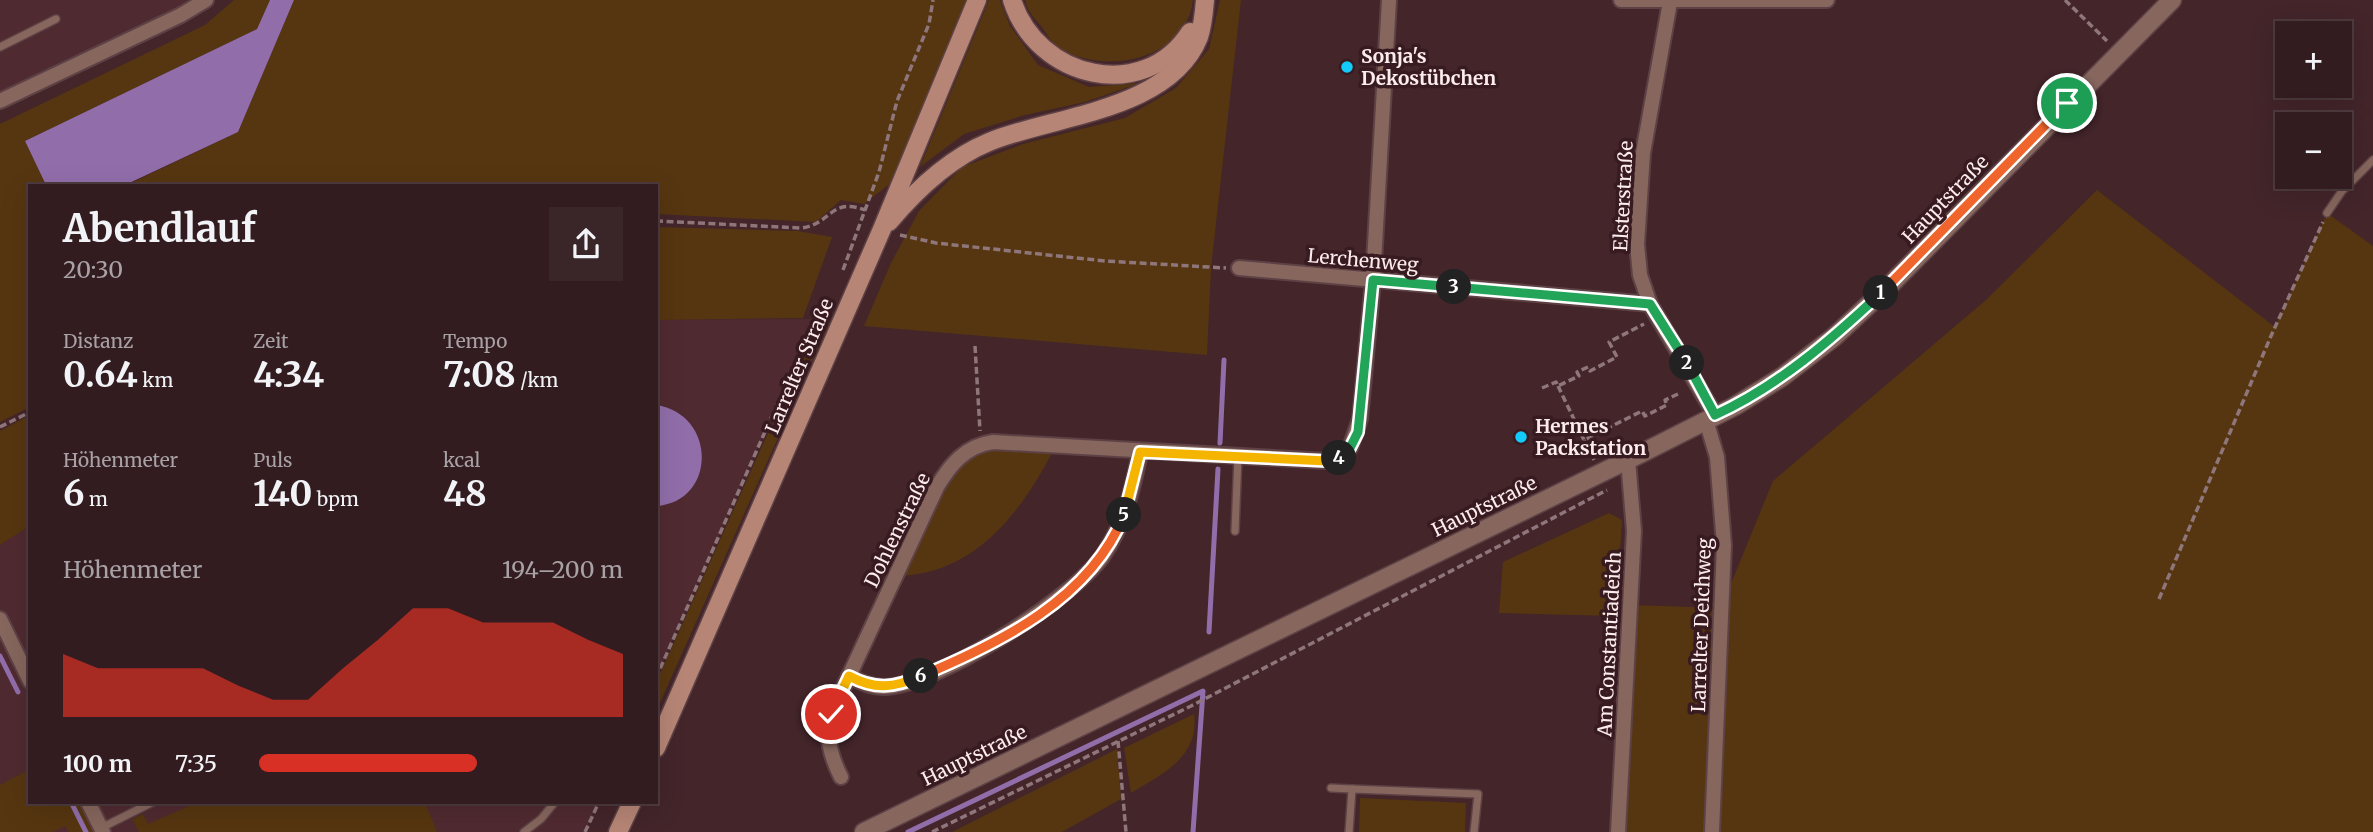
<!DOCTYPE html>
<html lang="de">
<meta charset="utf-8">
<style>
body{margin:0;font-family:Merriweather,serif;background:#3a2529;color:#f1f3f6;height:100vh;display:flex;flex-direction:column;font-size:26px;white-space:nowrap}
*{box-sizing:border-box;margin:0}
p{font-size:23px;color:#a8a1a5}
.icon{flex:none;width:38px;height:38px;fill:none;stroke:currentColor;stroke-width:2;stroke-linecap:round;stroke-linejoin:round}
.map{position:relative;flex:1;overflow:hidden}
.side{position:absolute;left:28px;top:184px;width:630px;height:620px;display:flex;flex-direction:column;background:#321c20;border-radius:0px;box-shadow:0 7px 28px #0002,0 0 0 2px #4d3a3e}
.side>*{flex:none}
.fabs{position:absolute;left:2275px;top:21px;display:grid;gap:14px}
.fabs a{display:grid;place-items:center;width:77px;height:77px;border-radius:0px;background:#321c20;box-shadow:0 7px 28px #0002,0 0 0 2px #4d3a3e;font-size:35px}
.pin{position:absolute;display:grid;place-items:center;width:60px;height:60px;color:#fff;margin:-30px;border:4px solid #fff;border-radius:50%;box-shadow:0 2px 7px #0007}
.km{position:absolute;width:35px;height:35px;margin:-18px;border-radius:50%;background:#222;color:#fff;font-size:19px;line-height:35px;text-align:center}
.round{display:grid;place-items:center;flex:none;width:74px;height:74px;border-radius:0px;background:#3a2529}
.overview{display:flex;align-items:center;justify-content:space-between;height:119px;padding:0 35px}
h1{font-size:38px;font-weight:700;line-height:52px}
.stats{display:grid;grid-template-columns:repeat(3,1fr);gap:10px;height:119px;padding:7px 35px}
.stats div{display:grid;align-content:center}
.stats b{font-size:35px;font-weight:700}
.stats small{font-size:19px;font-weight:400}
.stats p{font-size:19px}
.chart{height:196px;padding:14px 35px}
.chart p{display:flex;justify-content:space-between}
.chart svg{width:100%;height:126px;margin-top:7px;fill:#d93025;opacity:.7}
ul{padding:0 35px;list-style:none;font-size:23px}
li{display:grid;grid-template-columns:112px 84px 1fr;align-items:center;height:52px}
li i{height:18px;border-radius:9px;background:#d93025}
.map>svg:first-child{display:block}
.built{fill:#502a31}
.green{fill:#563610}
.water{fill:#916eaa}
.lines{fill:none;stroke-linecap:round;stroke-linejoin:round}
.stream{stroke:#916eaa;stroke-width:5}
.service-casing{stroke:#5d4145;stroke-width:10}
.minor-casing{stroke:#5d4145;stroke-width:18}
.tertiary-casing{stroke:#5d4145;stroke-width:21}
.secondary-casing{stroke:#5d4145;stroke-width:21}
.path{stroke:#8e767a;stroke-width:3.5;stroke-dasharray:7 3.5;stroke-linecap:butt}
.service{stroke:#86665d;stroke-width:7}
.minor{stroke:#86665d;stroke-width:14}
.tertiary{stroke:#86665d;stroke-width:18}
.secondary{stroke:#b68575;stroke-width:18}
.split-1-casing{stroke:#fff;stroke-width:14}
.split-2-casing{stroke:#fff;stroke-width:14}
.split-3-casing{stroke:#fff;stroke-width:14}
.split-4-casing{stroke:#fff;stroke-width:14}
.split-5-casing{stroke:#fff;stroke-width:14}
.split-6-casing{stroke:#fff;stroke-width:14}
.split-7-casing{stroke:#fff;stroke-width:14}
.split-1{stroke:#f0652b;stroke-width:9}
.split-2{stroke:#22a559;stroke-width:9}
.split-3{stroke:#22a559;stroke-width:9}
.split-4{stroke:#22a559;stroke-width:9}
.split-5{stroke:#f5b400;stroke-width:9}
.split-6{stroke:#f0652b;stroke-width:9}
.split-7{stroke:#f5b400;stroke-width:9}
.poi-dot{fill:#14cafb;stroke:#381b21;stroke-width:2.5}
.labels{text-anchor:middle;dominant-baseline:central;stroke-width:7;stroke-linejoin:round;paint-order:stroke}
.poi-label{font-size:19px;font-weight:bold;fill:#fdecee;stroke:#381b21;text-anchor:start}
.street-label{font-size:19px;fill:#fdecee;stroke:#381b21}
</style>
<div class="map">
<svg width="2373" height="832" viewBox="0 0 2373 832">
<rect width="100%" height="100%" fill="#43252a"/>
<!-- built -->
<g class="built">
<path d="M0,0H187L181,15L0,101Z"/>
<path d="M823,319L791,373L656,678V320Z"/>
<path d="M30,526V681L0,619V545Z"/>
<path d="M0,628L30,691V802L96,832H0Z"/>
<path d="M88,802H599L585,832H103Z"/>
</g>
<!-- green -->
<g class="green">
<path d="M234,0H270L257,29L25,141L46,185L30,186V407L0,422V124L205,25Z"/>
<path d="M294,0H977L905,172L864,204L841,200L816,222L656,214V186H125L238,132Z"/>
<path d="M989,0H1000L1010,26L1038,65L1089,87L1140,83L1085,102L1025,115L964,134L920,167Z"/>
<path d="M1025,0H1193C1186,60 1105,76 1059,48C1052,44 1047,34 1042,27C1034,18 1027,11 1025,0Z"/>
<path d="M1220,0H1241L1211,268L1207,355L864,326L891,263L919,211L962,167L1023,144L1125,118L1176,88L1209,49Z"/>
<path d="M2097,190L2275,327L2327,213L2373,246V832H1618L1632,605L1721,608L1773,481L1986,300Z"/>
<path d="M656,227L798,231L832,237L803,318L656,320Z"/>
<path d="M825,321L829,323L656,712V683L794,375Z"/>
<path d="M30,415V526L0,545V431Z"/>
<path d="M1055,447C1022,512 975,575 896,576L937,487L970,449Z"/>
<path d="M1609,513L1622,520L1616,616L1499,613L1503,562Z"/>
<path d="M1194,714C1200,757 1162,774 1131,793L1124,748Z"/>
<path d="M1117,749L1121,799L1062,832H952Z"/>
<path d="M30,769V802H81L96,832H69L65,826L53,832H0V785Z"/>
<path d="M1360,798L1466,803L1465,832H1359Z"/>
<path d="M198,802H425L437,832H139L132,819L143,814L148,824Z"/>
</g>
<!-- water -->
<g class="water">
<path d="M270,0H294L238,132L125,185H46L25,141L257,29Z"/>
<path d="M656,405C717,414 717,502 656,506Z"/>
</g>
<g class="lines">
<!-- stream -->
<g class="stream">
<path d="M1220,443L1224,360"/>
<path d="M1209,632L1218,469"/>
<path d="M0,656L18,692"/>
<path d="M71,802L86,832"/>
<path d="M908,832L1203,691L1193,832"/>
</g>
<defs>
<g id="service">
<path d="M0,47L56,19"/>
<path d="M2327,213L2342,191L2373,160"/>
<path d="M1235,531L1238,457"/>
<path d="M1331,788L1352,789"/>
<path d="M101,828L153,802"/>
<path d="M524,832L541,819L555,802"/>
<path d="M1349,832L1352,789L1478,794L1474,832"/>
</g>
<g id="minor">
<path d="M1621,0H1827"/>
<path d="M1670,2L1643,153L1637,244L1640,275L1650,304L1715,415"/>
<path d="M0,101L181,15L206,0"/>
<path d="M1239,268L1650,304"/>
<path d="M1706,420L1717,457L1724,545L1712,832"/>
<path d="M1140,452C1133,489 1124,525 1102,557C1070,600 938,685 884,687C871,687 861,682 849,676L937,487C950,465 965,446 993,442L1327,461L1343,455L1350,448L1360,419L1373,280L1389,0"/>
<path d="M0,619L30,681"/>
<path d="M841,777C819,733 829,718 849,676"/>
<path d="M88,802L103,832"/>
<path d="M1618,832L1634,531L1628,460"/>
</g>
<path id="tertiary" d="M864,832L1644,452L1735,406L1782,377L1834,337L1892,283L2172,0"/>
<g id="secondary">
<path d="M1012,0C1037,79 1144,104 1190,32"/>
<path d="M889,222C916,190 950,158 989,142C1051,116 1170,111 1199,37C1203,25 1204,12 1205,0"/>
<path d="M656,748L882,229L977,0"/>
<path d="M618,832L632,802"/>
</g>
</defs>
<!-- service casing -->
<use href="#service" class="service-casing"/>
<!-- minor casing -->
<use href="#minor" class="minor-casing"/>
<!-- tertiary casing -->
<use href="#tertiary" class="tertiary-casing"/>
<!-- secondary casing -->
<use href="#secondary" class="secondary-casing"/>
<!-- path -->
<g class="path">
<path d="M2065,0L2107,41"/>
<path d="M656,221L801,228C832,224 830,197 865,210"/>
<path d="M900,235L936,243L1105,261L1226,268"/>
<path d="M843,270L879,172L897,101L929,24L933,0"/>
<path d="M975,346L980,431"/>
<path d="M1558,386L1584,440L1642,411L1645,416L1667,405L1665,400L1678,394"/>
<path d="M1542,388L1556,382L1558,386L1579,376L1577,372L1588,367L1590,371L1617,357L1609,342L1644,324"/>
<path d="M0,427L30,412"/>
<path d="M1584,440L1594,460"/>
<path d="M2159,599L2271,336L2323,222"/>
<path d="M656,678L791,373L815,334"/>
<path d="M1118,741L1126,832"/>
<path d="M585,832L599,802"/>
<path d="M932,832L1191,706L1607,490"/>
</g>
<!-- service -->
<use href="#service" class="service"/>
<!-- minor -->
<use href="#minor" class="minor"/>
<!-- tertiary -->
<use href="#tertiary" class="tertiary"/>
<!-- secondary -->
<use href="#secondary" class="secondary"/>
</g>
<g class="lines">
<defs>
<path id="split-1" d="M1881,293L2067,103"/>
<path id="split-2" d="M1687,363L1715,415C1778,386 1830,341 1881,293"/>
<path id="split-3" d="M1454,287L1650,304L1687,363"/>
<path id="split-4" d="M1339,458L1350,448L1358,432L1373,280L1454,287"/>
<path id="split-5" d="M1124,515L1140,452L1327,461L1339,458"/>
<path id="split-6" d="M921,676C1000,643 1090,599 1124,515"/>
<path id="split-7" d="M831,714L849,676C875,690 894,688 921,676"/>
</defs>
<!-- split-1 casing -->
<use href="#split-1" class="split-1-casing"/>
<!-- split-2 casing -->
<use href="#split-2" class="split-2-casing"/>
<!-- split-3 casing -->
<use href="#split-3" class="split-3-casing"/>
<!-- split-4 casing -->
<use href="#split-4" class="split-4-casing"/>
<!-- split-5 casing -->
<use href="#split-5" class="split-5-casing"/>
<!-- split-6 casing -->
<use href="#split-6" class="split-6-casing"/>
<!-- split-7 casing -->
<use href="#split-7" class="split-7-casing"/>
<!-- split-1 -->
<use href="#split-1" class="split-1"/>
<!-- split-2 -->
<use href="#split-2" class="split-2"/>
<!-- split-3 -->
<use href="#split-3" class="split-3"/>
<!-- split-4 -->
<use href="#split-4" class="split-4"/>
<!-- split-5 -->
<use href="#split-5" class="split-5"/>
<!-- split-6 -->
<use href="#split-6" class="split-6"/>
<!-- split-7 -->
<use href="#split-7" class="split-7"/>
</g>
<!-- markers -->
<g class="poi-dot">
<circle cx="1347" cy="67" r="7"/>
<circle cx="1521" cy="437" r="7"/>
</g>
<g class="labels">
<!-- poi labels -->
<g class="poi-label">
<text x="1361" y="56">Sonja's<tspan x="1361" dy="22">Dekostübchen</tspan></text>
<text x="1535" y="426">Hermes<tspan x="1535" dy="22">Packstation</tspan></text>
</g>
<!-- street labels -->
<g class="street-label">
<text transform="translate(1623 196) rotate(-87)">Elsterstraße</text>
<text transform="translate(1945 199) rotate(-46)">Hauptstraße</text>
<text transform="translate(1363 260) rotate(5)">Lerchenweg</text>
<text transform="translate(799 366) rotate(-67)">Larrelter Straße</text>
<text transform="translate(1484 506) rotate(-26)">Hauptstraße</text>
<text transform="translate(897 530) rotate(-64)">Dohlenstraße</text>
<text transform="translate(1701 625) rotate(-88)">Larrelter Deichweg</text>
<text transform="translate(1609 644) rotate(-87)">Am Constantiadeich</text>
<text transform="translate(974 755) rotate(-26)">Hauptstraße</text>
</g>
</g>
</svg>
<div class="fabs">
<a>+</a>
<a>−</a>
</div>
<div class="pin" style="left:2067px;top:103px;background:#1e9e55"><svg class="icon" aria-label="arrive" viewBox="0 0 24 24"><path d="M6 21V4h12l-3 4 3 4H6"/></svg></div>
<div class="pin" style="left:831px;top:714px;background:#d93025"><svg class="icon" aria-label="check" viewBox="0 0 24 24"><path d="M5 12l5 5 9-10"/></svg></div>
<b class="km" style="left:1881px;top:293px">1</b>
<b class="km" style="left:1687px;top:363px">2</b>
<b class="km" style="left:1454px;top:287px">3</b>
<b class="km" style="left:1339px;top:458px">4</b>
<b class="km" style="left:1124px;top:515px">5</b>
<b class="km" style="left:921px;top:676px">6</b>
<section class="side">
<div class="overview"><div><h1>Abendlauf</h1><p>20:30</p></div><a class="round"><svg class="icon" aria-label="share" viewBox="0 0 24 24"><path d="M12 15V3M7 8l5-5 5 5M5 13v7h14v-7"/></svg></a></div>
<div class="stats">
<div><p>Distanz</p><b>0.64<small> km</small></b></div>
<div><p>Zeit</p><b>4:34</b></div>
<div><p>Tempo</p><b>7:08<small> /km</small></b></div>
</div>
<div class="stats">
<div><p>Höhenmeter</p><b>6<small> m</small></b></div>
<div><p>Puls</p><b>140<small> bpm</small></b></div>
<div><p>kcal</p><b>48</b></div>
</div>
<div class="chart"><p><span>Höhenmeter</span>194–200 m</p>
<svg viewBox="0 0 160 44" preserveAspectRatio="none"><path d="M0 44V22L10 27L20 27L30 27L40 27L50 33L60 38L70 38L80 27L90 17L100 6L110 6L120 11L130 11L140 11L150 17L160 22V44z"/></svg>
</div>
<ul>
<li><b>100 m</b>7:35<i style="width:60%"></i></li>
</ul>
</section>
</div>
